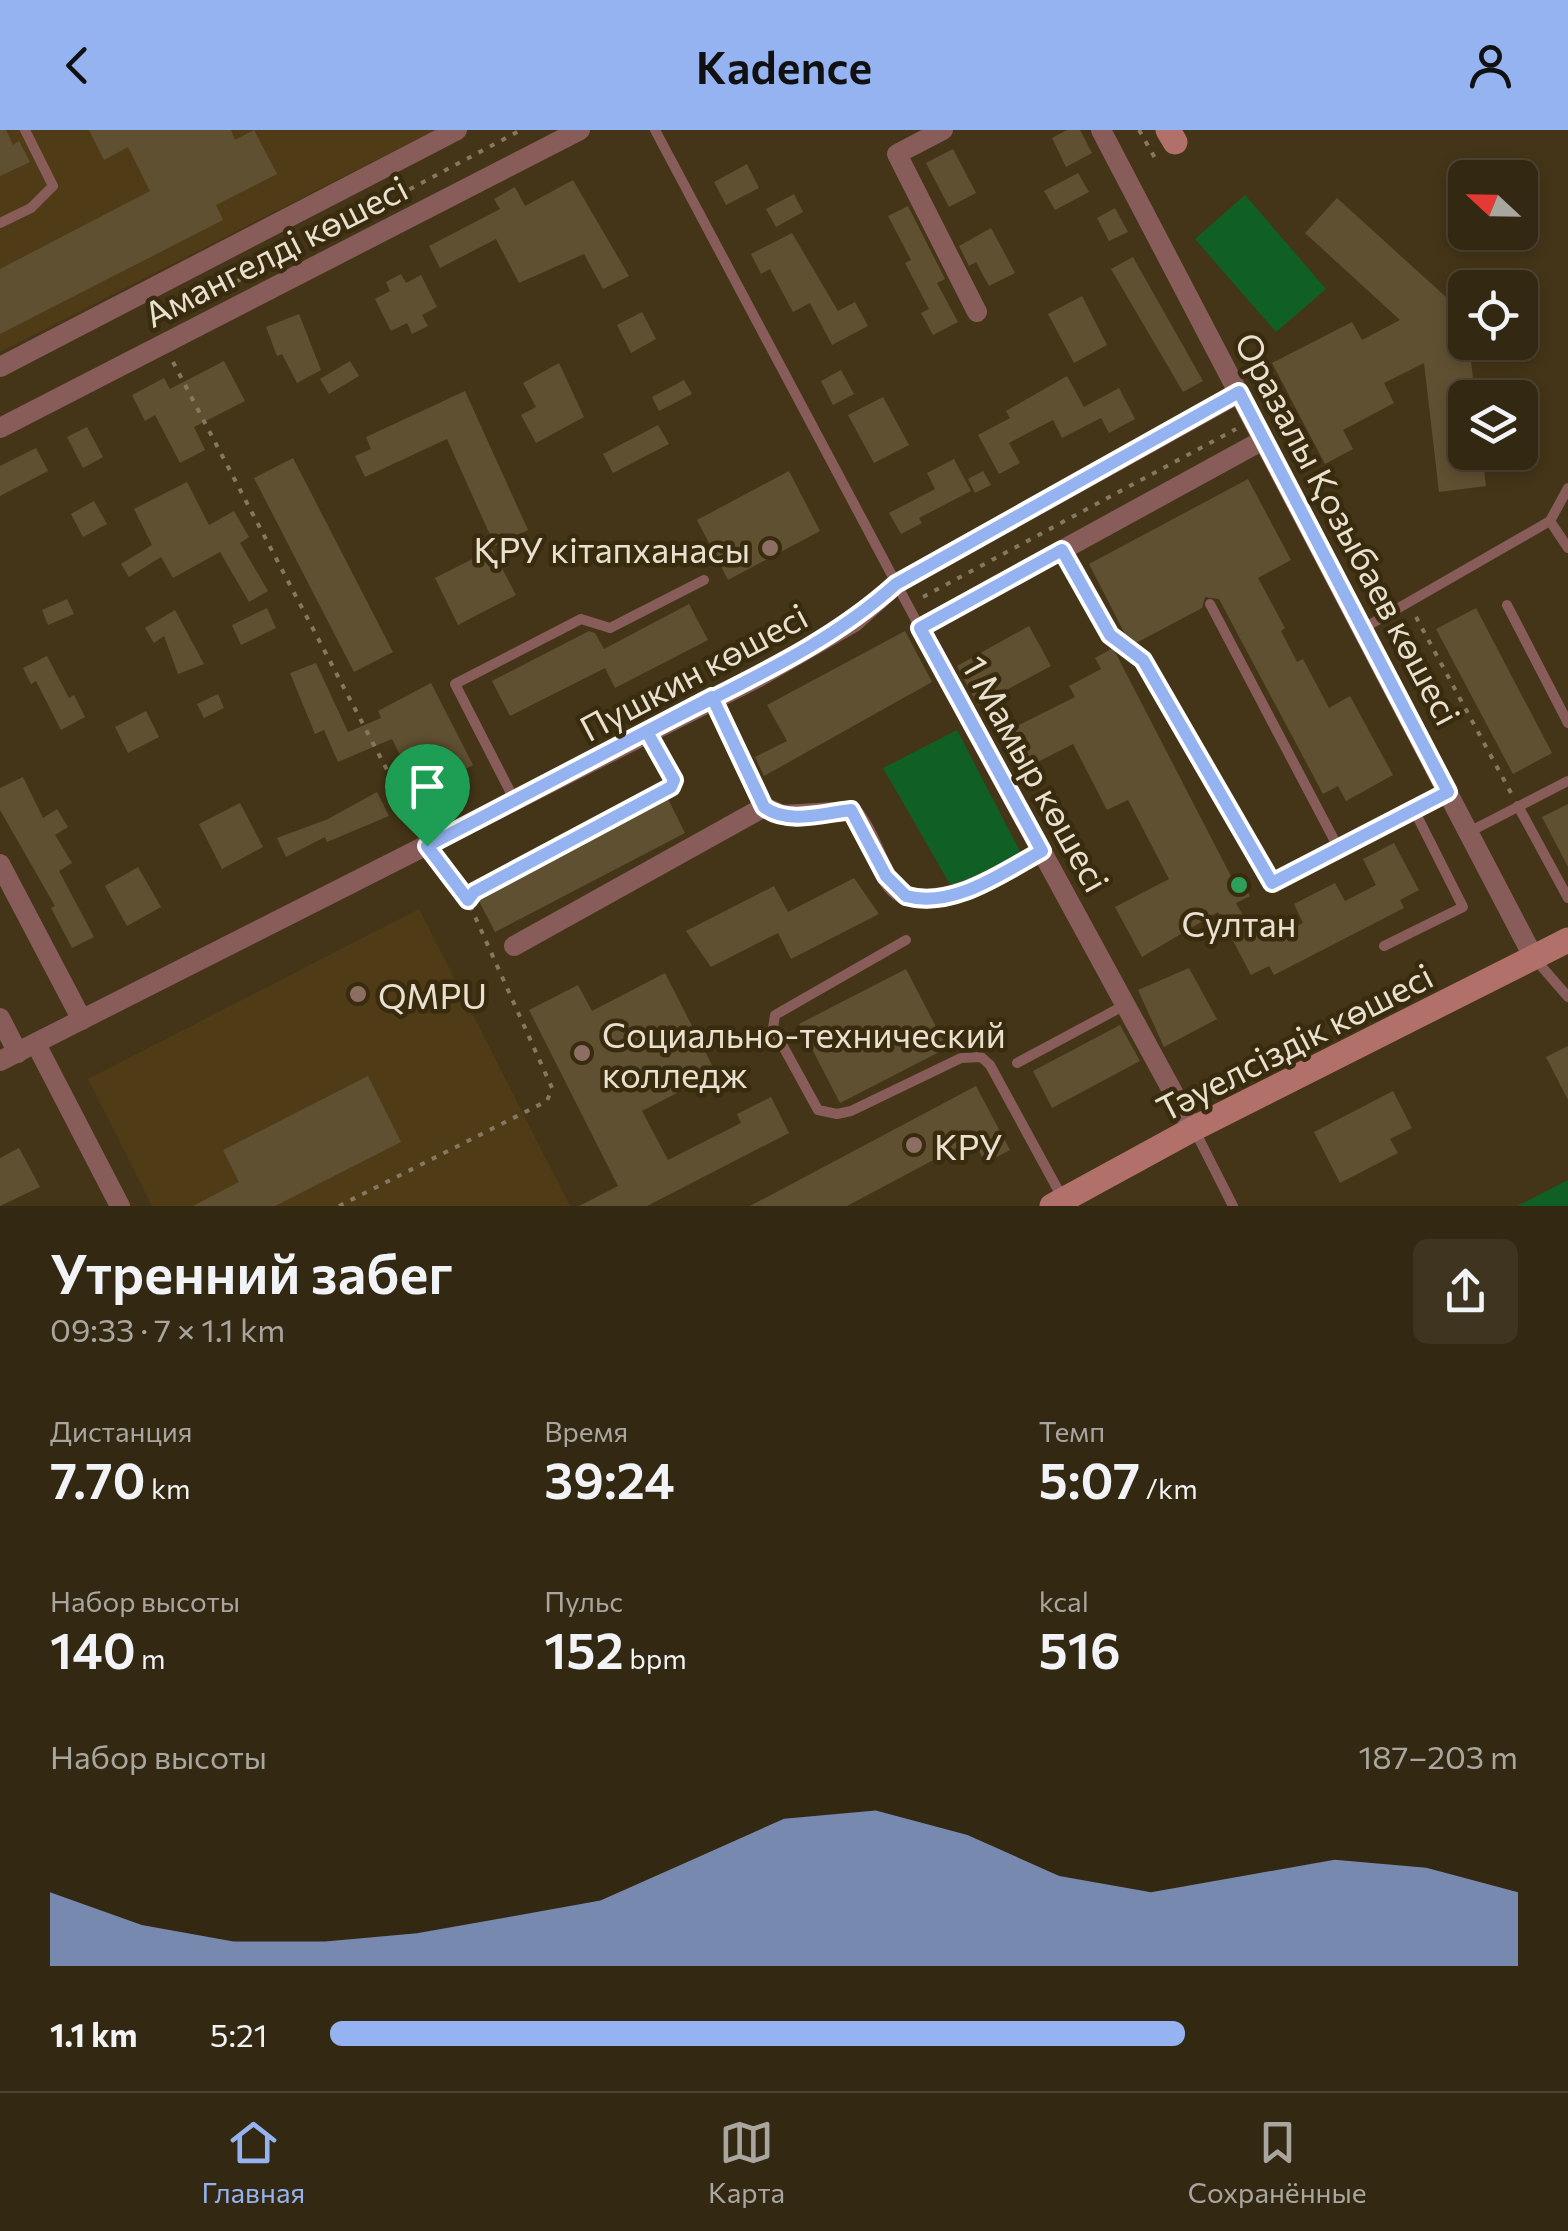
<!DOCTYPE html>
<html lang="ru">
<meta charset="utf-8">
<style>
body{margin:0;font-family:Commissioner,sans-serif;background:#3e3420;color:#f1f3f6;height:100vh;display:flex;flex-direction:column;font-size:38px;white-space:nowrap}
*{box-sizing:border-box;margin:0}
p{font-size:32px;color:#a9a69f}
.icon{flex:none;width:55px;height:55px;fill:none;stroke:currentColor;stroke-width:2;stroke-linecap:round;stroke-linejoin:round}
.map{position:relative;height:1076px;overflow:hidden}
.panel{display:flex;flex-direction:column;background:#332812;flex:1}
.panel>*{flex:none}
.needle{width:65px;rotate:292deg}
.buttons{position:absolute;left:1448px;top:30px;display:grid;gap:20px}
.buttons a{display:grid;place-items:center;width:90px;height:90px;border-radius:15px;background:#332812;box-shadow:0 5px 15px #0003,0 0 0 2px #4e4432;font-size:50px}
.pin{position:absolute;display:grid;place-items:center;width:85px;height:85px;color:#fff;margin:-102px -42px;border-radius:50% 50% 50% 0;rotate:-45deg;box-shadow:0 0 10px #0007}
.pin .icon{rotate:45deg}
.round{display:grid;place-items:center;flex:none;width:105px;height:105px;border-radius:15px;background:#3e3420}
.overview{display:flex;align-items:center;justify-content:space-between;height:170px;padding:0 50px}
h1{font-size:55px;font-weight:600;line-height:75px}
.figures{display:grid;grid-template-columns:repeat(3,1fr);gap:15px;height:170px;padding:10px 50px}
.figures div{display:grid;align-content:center}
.figures b{font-size:50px;font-weight:600}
.figures small{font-size:28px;font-weight:400}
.figures p{font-size:28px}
.chart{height:280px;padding:20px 50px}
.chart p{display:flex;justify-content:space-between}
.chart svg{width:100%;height:180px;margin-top:10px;fill:#95b2f1;opacity:.7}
ul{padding:0 50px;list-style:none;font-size:32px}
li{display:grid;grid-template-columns:160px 120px 1fr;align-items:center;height:75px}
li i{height:25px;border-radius:12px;background:#95b2f1}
header{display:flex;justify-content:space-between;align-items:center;height:130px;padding:0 50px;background:#95b2f1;color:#111;font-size:45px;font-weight:600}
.tab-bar{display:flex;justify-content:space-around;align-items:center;height:140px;border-top:2px solid #4e4432;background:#332812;font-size:28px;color:#a9a69f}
.tab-bar a{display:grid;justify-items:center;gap:5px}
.tab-bar .active{color:#95b2f1}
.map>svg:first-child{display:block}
.built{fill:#4f3c17}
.green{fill:#105f25}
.building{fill:#605032}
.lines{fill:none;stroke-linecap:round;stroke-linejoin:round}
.path{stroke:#84785f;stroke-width:4;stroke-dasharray:5 8;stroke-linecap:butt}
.lane{stroke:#875c59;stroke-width:10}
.street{stroke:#875c59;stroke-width:20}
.secondary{stroke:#b2706b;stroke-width:25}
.route-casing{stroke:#fff;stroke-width:20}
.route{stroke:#95b2f1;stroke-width:12}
.education-dot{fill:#8d6e63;stroke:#392b0d;stroke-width:4}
.leisure-dot{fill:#2e9e5b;stroke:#392b0d;stroke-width:4}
.labels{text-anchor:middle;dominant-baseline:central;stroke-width:9;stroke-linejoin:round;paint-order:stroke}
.street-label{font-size:35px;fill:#e9e0cf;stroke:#392b0d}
.poi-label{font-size:35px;fill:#e9e0cf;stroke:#392b0d;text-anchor:start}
</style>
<header><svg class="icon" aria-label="back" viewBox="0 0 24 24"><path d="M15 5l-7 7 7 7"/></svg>Kadence<svg class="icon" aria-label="person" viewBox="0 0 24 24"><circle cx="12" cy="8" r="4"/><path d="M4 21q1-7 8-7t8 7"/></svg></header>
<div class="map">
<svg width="1568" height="1076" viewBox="0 0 1568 1076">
<rect width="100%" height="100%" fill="#443518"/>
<!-- built -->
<g class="built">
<path d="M0,0H435L0,222Z"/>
<path d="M419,779L570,1076H152L88,949Z"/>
</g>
<!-- green -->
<g class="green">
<path d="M1245,65L1326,159L1276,202L1195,109Z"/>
<path d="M957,600L1023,727L951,756L883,638Z"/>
<path d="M1568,1050V1076H1517Z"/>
</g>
<!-- building -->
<g class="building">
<path d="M0,0H6L13,15L19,11L30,32L0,46Z"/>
<path d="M89,0H231L235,10L254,0L277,44L216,75L223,90L0,204V139L150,61L128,17L104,30Z"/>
<path d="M1067,0H1080L1092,23L1066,37L1052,8Z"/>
<path d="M953,19L976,63L949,77L926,33Z"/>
<path d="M747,34L759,58L726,75L714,52Z"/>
<path d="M1078,43L1089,62L1055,80L1044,61Z"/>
<path d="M573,50L629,146L603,159L584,124L519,153L496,109L440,138L429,116L500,79L494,69L515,57L525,76Z"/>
<path d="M794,64L803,82L776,97L766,79Z"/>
<path d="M1337,68L1446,167L1465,157V212H1469L1475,268H1465V322H1482L1486,356L1439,362L1424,233L1384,253L1394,273L1343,300L1353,319L1325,334L1272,233L1352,192L1362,210L1400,190L1305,103Z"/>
<path d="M908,76L945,149L937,153L958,192L933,205L921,183L929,179L905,133L911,130L888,86Z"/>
<path d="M1115,78L1128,102L1109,111L1097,88Z"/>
<path d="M991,98L1015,143L989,156L976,132L969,136L959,116Z"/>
<path d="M792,103L838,181L855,172L868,196L832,215L810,173L793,182L770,139L761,144L751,124Z"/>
<path d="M1133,127L1203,251L1183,262L1111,139Z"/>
<path d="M401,144L406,153L421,145L437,177L422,185L428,196L412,204L407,193L391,201L375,169L390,161L386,152Z"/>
<path d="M1082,166L1107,215L1074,233L1048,184Z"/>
<path d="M642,182L656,209L631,223L617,195Z"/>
<path d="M299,184L321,240L297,253L282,224L277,226L266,197Z"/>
<path d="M224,231L245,271L194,297L205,320L180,333L155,285L145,291L132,265L164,248L170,259Z"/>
<path d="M350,231L359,246L329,264L320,249Z"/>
<path d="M559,233L584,287L536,313L521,285L536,277L523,253Z"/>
<path d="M841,240L854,264L833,275L821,251Z"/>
<path d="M1067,246L1084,277L1119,258L1135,289L1109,303L1101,288L1062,308L1053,290L1009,313L1020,333L999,344L978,305L1010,288L1006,281Z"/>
<path d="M684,250L692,264L659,281L652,267Z"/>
<path d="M465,261L528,400L495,416L447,309L365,347L355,326L371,319L366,307Z"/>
<path d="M883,267L909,315L874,333L848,285Z"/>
<path d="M658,295L669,314L613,343L603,324Z"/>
<path d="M87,297L103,327L83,338L67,307Z"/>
<path d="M36,318L48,341L0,366V336Z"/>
<path d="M293,328L393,522L354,542L254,348Z"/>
<path d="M954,329L971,361L919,388L922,393L901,404L889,383L935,359L927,343Z"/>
<path d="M789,341L820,401L728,450L697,390Z"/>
<path d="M983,341L991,355L975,363L968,349Z"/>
<path d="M1248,349L1291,430L1258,448L1285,498L1281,501L1297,532L1303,529L1329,578L1350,566L1393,645L1346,671L1338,656L1323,664L1219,469L1205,467L1202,478L1136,513L1126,506L1089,434Z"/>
<path d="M187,352L209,395L234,381L249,407L240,413L268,461L249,472L220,422L173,448L161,427L129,447L121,434L152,415L134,379Z"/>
<path d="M94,371L107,394L83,407L71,384Z"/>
<path d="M492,419L516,465L458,495L435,448Z"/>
<path d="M67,469L74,484L48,495L42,480Z"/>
<path d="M689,474L708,510L615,558L605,538L510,586L492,551L589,501L595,503L604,519Z"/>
<path d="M267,478L276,498L241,515L232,495Z"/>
<path d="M1476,478L1552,623L1513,644L1436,499Z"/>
<path d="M175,480L204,534L178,544L164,506L154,513L145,498Z"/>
<path d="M1029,496L1051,536L978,575L957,536Z"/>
<path d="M905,501L932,552L764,646L755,627L787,611L767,575Z"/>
<path d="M1113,518L1234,752L1241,748L1250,766L1236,773L1252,802L1259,798L1266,811L1303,793L1294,774L1335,753L1345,771L1376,755L1363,729L1394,713L1419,760L1400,770L1404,778L1274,845L1269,836L1251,845L1218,782L1142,827L1115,777L1169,749L1128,670L1107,680L1073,614L1022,640L1003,603L1075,567L1069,556L1101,539L1095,528Z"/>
<path d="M47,526L69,568L74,565L85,587L61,600L36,551L31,554L23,538Z"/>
<path d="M316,533L348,602L381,588L378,581L431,553L473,635L419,663L392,609L338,632L324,600L315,604L290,543Z"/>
<path d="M218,564L224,578L204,588L197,574Z"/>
<path d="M146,581L159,607L128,623L115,597Z"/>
<path d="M23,647L43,688L57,679L68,697L55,705L72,733L59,741L94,807L72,818L51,778L55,776L0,680V658Z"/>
<path d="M377,662L389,686L327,712L325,707L286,727L277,708L328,689Z"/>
<path d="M668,669L685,703L495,802L478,769Z"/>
<path d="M240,673L263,717L222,739L199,694Z"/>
<path d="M1568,674V737L1542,687Z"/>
<path d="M138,737L161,777L127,796L105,756Z"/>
<path d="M854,748L879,784L791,829L778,803L711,837L686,801L774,756L788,782Z"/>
<path d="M1189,838L1217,889L1164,917L1138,860Z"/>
<path d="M906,839L947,918L840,973L799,894Z"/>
<path d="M665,843L716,943L642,981L668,1030L741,993L737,984L771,967L789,1003L647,1076H579L618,1056L529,880L578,855L592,881Z"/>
<path d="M1120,895L1140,931L1052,978L1033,941Z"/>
<path d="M1568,916V970L1546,927Z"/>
<path d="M368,946L401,1012L275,1076H193L239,1052L223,1020Z"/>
<path d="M976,956L1010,1020L985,1033L973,1009L847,1076H750Z"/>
<path d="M1393,961L1412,998L1390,1009L1398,1023L1340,1053L1314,1002Z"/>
<path d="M19,1018L40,1057L0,1076V1028Z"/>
</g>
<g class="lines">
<!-- path -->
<g class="path">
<path d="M1139,0L1155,28"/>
<path d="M226,157L521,0"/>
<path d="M173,232L417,697"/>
<path d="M923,467L1236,299"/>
<path d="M1416,487L1511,663"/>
<path d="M438,731L468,771"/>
<path d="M339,1076L547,971L552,958L468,771L474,762L671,657L673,650L656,619"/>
</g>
<!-- lane -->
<g class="lane">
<path d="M655,0L920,498"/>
<path d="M0,93L31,78L53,56L25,0"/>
<path d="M1550,391L1568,418"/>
<path d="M1062,420L1110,505L1143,529L1272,753L1447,663"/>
<path d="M1210,474L1339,719"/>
<path d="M1507,475L1568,593"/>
<path d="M1362,499L1550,391L1568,358"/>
<path d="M515,671L455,554L581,489L610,498L704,450"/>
<path d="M1518,676L1568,768"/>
<path d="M1469,702L1568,651"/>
<path d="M906,810L775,885L773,898L818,980L837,984L851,981L961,928L981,927L990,935L1063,1069"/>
<path d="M1384,816L1463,777L1414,680"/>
<path d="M1535,829L1568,867"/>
<path d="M1017,933L1125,875"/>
<path d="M1195,1001L1233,1076"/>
</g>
<!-- street -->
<g class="street">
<path d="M943,0L897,24L977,182"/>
<path d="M1101,0L1534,828"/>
<path d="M0,237L457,0"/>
<path d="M0,298L580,0"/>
<path d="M764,677L782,685L851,681C868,699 875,728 888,749C919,799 1006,741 1042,721"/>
<path d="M0,734L82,890"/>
<path d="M514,816L764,677L712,567"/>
<path d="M0,888L18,923"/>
<path d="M36,914L120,1076"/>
<path d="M0,931L757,548L854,492L896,454L1239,263"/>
<path d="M1193,999L920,498L1263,310"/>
</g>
<!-- secondary -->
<g class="secondary">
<path d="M1168,0L1175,12"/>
<path d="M1052,1076L1193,999L1568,810"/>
</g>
</g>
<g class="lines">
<defs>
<path id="route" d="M427,716L712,567L764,677C788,695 824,683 851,680L886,746L906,766C953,779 1002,743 1042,721L920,498L1062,420L1110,505L1143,530L1272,753L1448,662L1239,262L896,454C823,520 733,556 647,602L674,650L671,657L474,762L468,770L427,716"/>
</defs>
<!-- route casing -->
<use href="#route" class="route-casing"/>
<!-- route -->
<use href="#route" class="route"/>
</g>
<!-- markers -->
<g class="education-dot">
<circle cx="770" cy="418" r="10"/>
<circle cx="358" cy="864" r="10"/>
<circle cx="582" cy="923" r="10"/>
<circle cx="914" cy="1015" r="10"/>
</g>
<circle class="leisure-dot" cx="1239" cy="755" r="10"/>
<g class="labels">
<!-- street labels -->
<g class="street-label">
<text transform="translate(275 120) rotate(-27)">Амангелді көшесі</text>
<text transform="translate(1349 398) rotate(62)">Оразалы Қозыбаев көшесі</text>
<text transform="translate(693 541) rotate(-28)">Пушкин көшесі</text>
<text transform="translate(1037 643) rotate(61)">1 Мамыр көшесі</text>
<text transform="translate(1294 911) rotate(-27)">Тәуелсіздік көшесі</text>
</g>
<!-- poi labels -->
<g class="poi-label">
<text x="750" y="418" text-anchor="end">ҚРУ кітапханасы</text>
<text x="1239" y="792" text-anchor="middle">Султан</text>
<text x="378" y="864">QMPU</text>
<text x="602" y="903">Социально-технический<tspan x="602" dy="40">колледж</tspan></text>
<text x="934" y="1015">КРУ</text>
</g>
</g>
</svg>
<div class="buttons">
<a><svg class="needle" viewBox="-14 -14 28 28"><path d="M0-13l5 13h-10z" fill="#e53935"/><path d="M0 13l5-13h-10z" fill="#a9a69f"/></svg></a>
<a><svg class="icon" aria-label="locate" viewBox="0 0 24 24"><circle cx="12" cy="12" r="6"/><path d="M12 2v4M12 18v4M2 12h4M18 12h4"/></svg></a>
<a><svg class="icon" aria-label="layers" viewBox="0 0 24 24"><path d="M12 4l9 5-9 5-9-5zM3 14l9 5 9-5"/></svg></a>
</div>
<div class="pin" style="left:427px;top:716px;background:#1e9e55"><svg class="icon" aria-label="arrive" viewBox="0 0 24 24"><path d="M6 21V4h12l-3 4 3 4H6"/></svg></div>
</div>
<section class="panel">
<div class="overview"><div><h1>Утренний забег</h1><p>09:33 · 7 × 1.1 km</p></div><a class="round"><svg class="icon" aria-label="share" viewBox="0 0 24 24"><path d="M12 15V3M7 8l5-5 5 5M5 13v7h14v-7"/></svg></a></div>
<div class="figures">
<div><p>Дистанция</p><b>7.70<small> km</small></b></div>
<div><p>Время</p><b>39:24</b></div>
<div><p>Темп</p><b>5:07<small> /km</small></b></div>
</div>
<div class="figures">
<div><p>Набор высоты</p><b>140<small> m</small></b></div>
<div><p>Пульс</p><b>152<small> bpm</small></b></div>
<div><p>kcal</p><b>516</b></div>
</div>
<div class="chart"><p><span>Набор высоты</span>187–203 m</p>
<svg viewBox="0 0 160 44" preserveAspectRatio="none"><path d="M0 44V26L10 34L20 38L30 38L40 36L50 32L60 28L70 18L80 8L90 6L100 12L110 22L120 26L130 22L140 18L150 20L160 26V44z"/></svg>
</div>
<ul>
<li><b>1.1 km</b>5:21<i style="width:72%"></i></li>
</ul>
</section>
<nav class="tab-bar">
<a class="active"><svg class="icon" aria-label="home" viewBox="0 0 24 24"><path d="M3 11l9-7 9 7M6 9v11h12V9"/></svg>Главная</a>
<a><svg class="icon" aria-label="map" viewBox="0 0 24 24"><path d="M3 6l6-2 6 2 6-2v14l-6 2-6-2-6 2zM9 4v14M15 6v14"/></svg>Карта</a>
<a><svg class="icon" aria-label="saved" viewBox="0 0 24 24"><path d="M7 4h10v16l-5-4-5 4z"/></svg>Сохранённые</a>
</nav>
